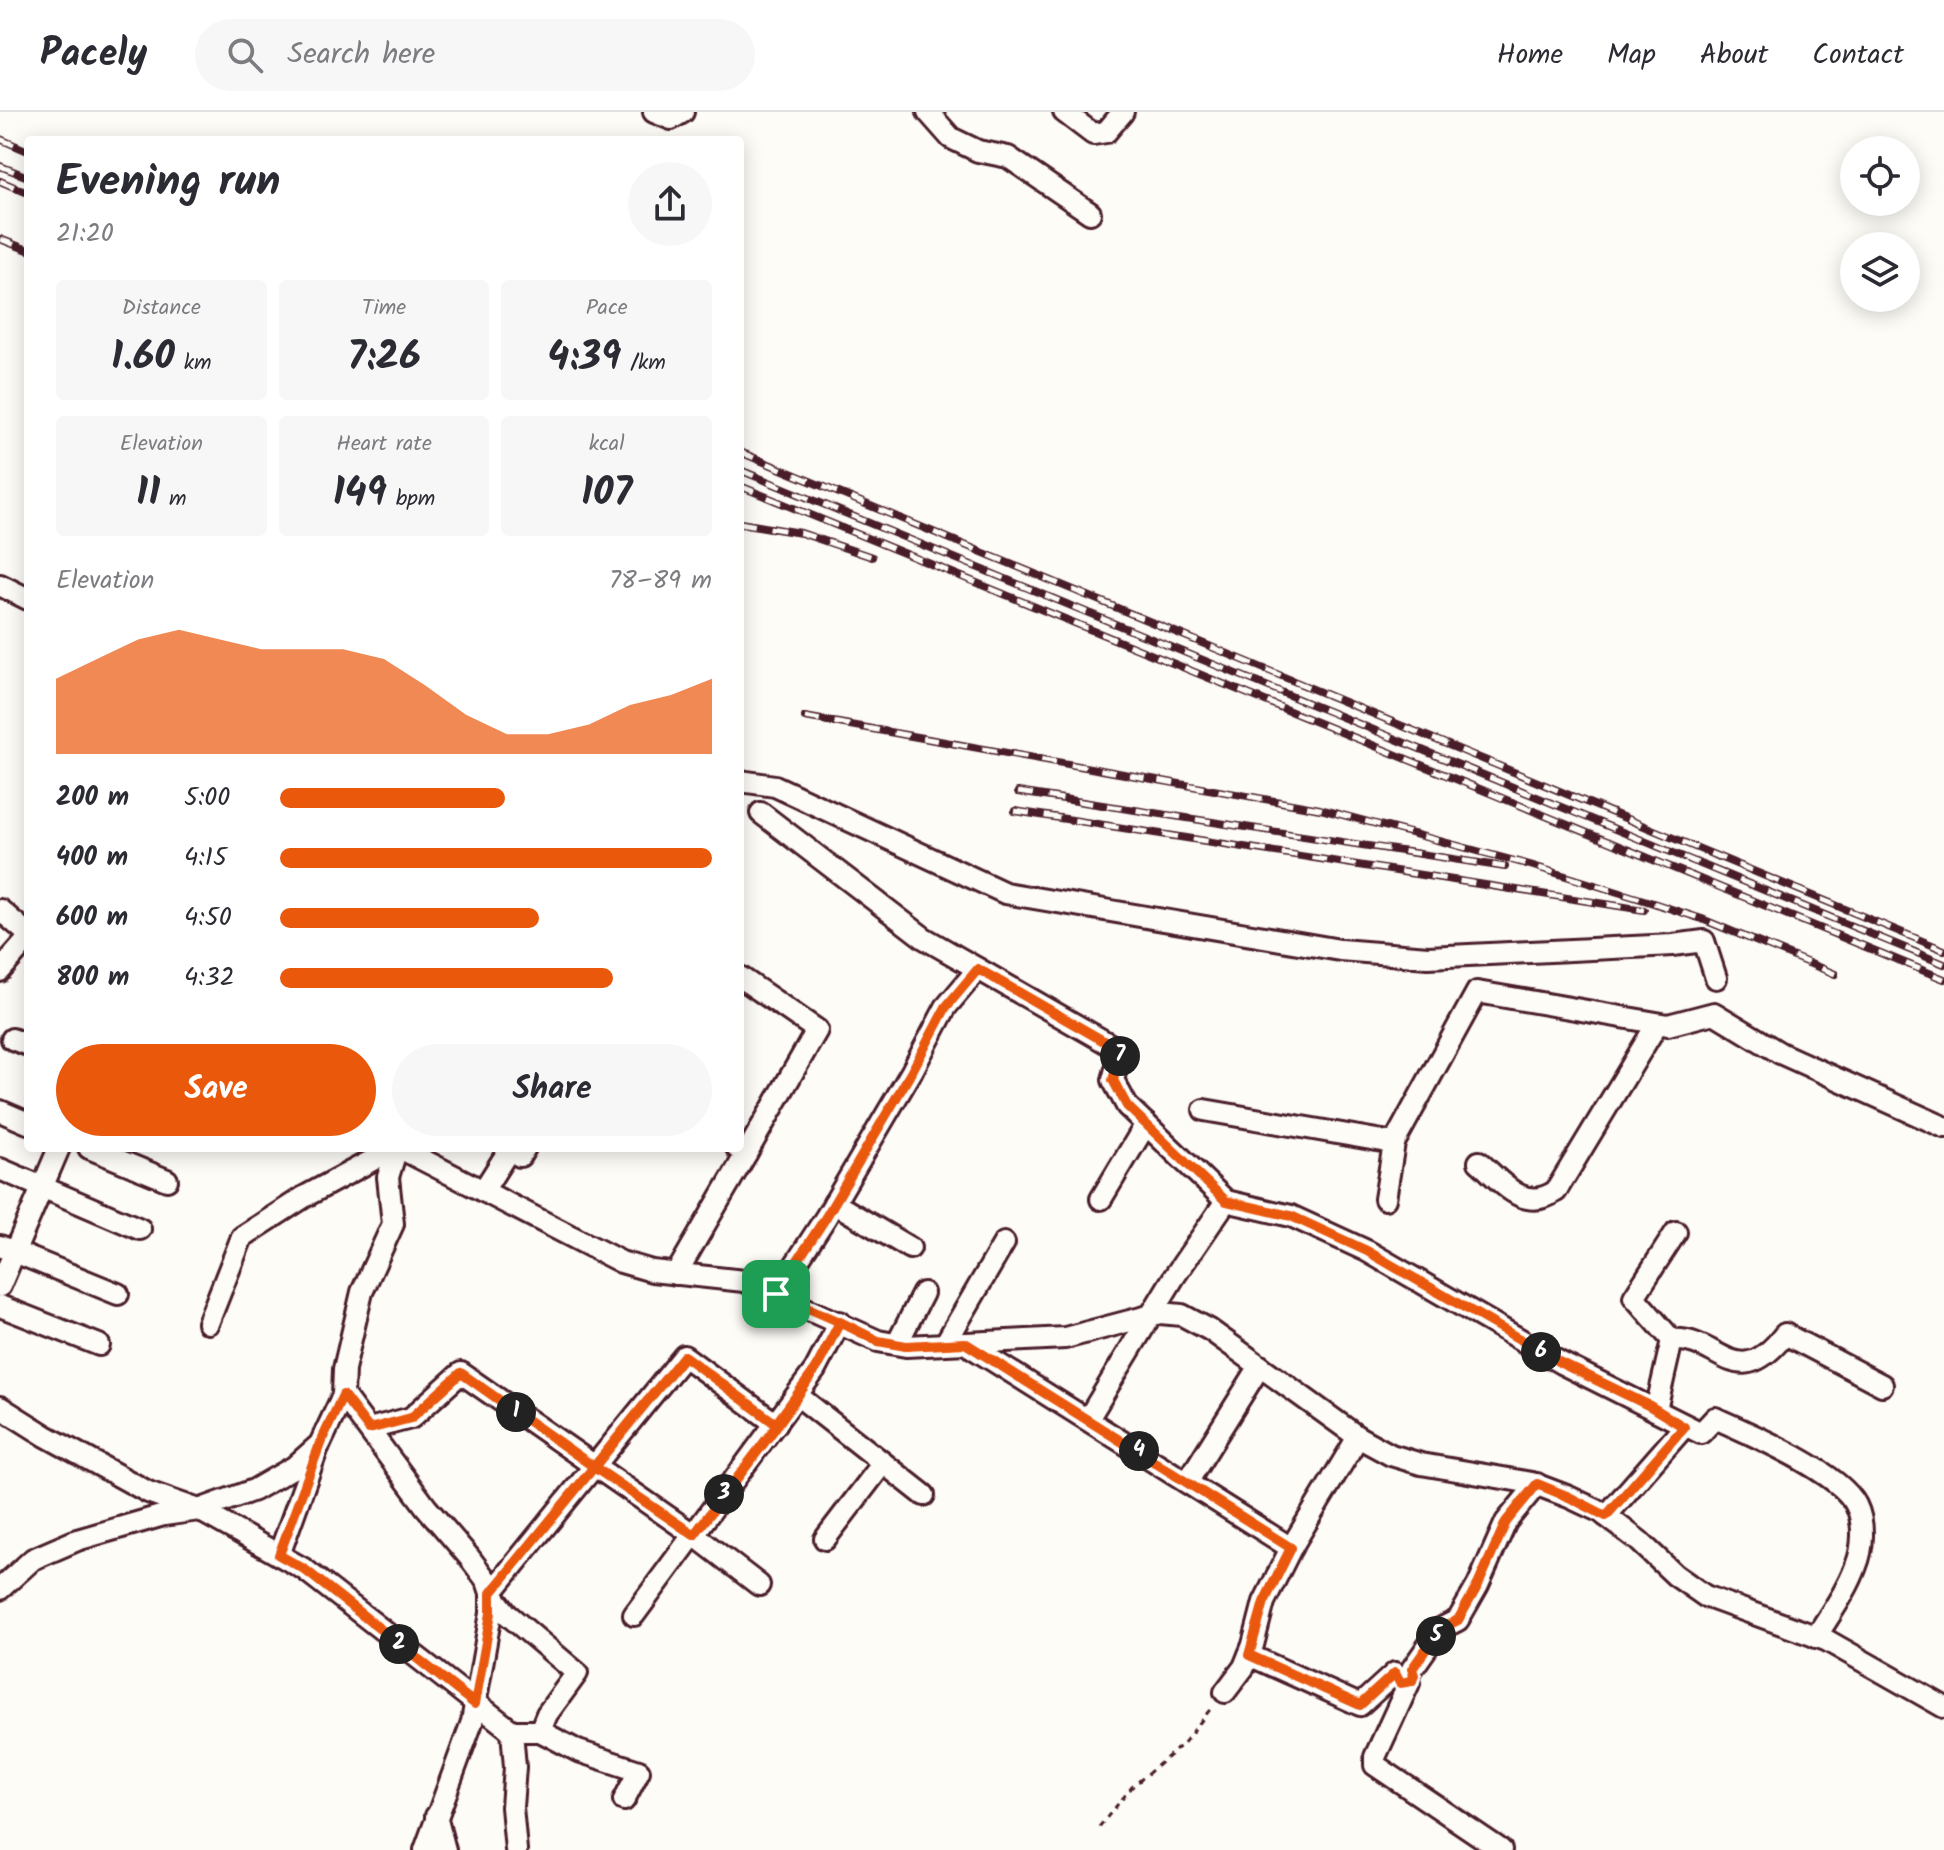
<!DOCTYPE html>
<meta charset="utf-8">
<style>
body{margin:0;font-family:Kalam,sans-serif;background:#f7f7f7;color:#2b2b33;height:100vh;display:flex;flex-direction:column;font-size:30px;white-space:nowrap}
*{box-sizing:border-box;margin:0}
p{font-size:26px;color:#7c7c81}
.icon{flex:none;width:44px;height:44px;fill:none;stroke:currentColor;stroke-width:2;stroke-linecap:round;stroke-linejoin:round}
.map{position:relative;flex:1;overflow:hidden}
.details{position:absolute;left:24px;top:24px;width:720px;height:1016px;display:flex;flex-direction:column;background:#fff;border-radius:8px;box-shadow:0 4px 20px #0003}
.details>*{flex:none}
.fabs{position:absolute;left:1840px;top:24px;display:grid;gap:16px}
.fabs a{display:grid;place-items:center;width:80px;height:80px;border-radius:50%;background:#fff;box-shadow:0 4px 20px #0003;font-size:40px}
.pin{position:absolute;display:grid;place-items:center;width:68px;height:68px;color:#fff;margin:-34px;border-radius:16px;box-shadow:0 4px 12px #0006}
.km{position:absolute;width:40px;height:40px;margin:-20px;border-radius:50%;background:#222;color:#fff;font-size:22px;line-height:40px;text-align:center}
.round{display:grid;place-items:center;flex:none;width:84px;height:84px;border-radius:42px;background:#f7f7f7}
.head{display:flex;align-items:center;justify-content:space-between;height:136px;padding:0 32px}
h1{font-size:44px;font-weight:700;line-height:60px}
.stats{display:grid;grid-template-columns:repeat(3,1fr);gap:12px;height:136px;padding:8px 32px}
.stats div{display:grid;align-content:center;border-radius:8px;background:#f7f7f7;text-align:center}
.stats b{font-size:40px;font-weight:700}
.stats small{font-size:22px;font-weight:400}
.stats p{font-size:22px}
.chart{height:224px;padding:16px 32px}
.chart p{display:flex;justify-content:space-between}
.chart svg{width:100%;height:144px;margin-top:8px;fill:#ea580c;opacity:.7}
.primary-button{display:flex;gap:16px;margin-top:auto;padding:16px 32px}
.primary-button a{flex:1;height:92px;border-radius:48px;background:#ea580c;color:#fff;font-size:32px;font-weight:700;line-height:92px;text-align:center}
.primary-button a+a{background:#f7f7f7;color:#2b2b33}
ul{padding:0 32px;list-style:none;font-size:26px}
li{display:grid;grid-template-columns:128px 96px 1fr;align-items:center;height:60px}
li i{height:20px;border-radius:10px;background:#ea580c}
header{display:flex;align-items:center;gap:48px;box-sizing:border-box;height:112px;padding:0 40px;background:#fff;border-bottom:2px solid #e1e1e2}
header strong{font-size:38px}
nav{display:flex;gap:44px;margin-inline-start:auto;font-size:28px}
.search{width:560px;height:72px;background:#f7f7f7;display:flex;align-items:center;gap:20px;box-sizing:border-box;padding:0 28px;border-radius:44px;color:#7c7c81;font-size:30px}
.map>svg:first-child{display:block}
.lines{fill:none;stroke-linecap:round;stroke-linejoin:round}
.minor-casing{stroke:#4a1f2b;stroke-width:26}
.path{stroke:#4a1f2b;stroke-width:3;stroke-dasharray:6 6;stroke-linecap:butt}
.minor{stroke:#fdfcf7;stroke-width:20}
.rail-casing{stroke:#4a1f2b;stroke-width:8}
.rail{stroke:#fdfcf7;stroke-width:5;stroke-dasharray:15;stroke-linecap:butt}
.route-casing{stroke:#fff;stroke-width:16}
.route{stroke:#ea580c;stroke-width:10}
</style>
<header>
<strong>Pacely</strong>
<div class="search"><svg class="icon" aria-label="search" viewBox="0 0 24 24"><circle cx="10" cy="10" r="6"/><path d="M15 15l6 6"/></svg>Search here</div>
<nav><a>Home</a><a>Map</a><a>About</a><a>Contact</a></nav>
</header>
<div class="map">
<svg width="1944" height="1738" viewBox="0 0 1944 1738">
<rect width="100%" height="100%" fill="#fdfcf7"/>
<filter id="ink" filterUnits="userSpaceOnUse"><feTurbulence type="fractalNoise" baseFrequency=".0125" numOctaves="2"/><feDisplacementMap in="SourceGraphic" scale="16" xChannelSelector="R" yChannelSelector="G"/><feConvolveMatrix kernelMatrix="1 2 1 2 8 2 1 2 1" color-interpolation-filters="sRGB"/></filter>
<g filter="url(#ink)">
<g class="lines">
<defs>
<g id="minor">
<path d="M654,0L671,7L683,0"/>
<path d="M928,0L951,26L978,39L1008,45L1090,101"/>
<path d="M1064,0L1093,22L1106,20L1123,0"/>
<path d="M0,473L28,487"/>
<path d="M740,669L775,674L1005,781L1340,838L1428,845L1673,833L1704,829L1716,866"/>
<path d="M761,701L924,826L1121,939L1113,968L1127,994L1226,1089L1291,1104L1367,1139L1561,1251L1701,1321L1715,1306C1749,1321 1840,1360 1856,1393C1865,1411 1863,1437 1856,1454C1847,1479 1830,1502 1816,1525"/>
<path d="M0,798L28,822"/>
<path d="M0,859L28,827"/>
<path d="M740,865L817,918L746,1042"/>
<path d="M12,927L28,933"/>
<path d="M1204,998L1394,1031L1385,1087"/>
<path d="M0,999L28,1011"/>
<path d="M1394,1031L1477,880L1668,913L1714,901L1780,941L1944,1015"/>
<path d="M89,1036L167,1068"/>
<path d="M397,1036L388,1065L393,1112L362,1180L344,1257L343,1283L426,1395L469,1445L487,1469L491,1481V1501L472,1610L425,1738"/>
<path d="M400,1036L621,1150L652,1159L744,1169L878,1229L906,1234L1065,1226L1160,1201L1182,1203L1210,1218L1358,1325L1391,1343L1421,1352L1532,1371L1569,1385L1601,1400L1639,1429L1675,1463L1705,1484L1826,1528L1944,1595"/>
<path d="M1479,1050C1503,1071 1524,1101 1556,1079L1657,912"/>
<path d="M0,1057L140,1117"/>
<path d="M483,1079L509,1038L520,1044L525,1036"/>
<path d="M1101,1087L1146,1012"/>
<path d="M834,1091L910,1136"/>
<path d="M0,1134L118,1182"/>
<path d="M676,1162L746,1042L737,1036"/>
<path d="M0,1174L59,1036"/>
<path d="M776,1182L826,1105L912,959L946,895L978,857"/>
<path d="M0,1194L99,1233"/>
<path d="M208,1211L242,1125L304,1085L395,1036"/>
<path d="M1672,1228C1719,1224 1736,1285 1785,1222L1882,1273"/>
<path d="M965,1231L1291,1436"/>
<path d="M897,1232L923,1181"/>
<path d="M945,1232L1004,1131"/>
<path d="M797,1283L924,1383"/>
<path d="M0,1295L46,1324L148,1380L199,1398L254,1378L294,1355L320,1332L343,1283"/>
<path d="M1656,1298L1672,1228L1634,1185L1676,1120"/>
<path d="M1088,1307L1174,1165L1226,1089"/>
<path d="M369,1317L411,1306L461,1261L694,1423L759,1473"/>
<path d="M1188,1369L1260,1254"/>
<path d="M1606,1404L1684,1315"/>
<path d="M825,1427L883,1351"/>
<path d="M279,1443L318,1335"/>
<path d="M0,1477L33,1447L77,1428L164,1403L199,1398L304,1457L512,1619H540L547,1602L577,1561L507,1502L491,1481L684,1244L776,1312"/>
<path d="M634,1503L815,1258L840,1210"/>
<path d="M1249,1543L1360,1593L1395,1561"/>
<path d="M1412,1557L1440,1517L1458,1508L1478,1473L1506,1410L1537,1372"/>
<path d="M1409,1571L1375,1645V1653L1501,1738"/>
<path d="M1225,1580L1244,1555L1253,1533L1264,1490L1291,1436L1358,1325"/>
<path d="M512,1619L515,1655L512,1695L516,1738"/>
<path d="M540,1619L578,1639L639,1659L624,1688"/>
<path d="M436,1704L445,1738"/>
</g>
</defs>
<!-- minor casing -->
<use href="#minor" class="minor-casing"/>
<!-- path -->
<path class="path" d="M1099,1715L1132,1675L1183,1632L1212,1595"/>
<!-- minor -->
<use href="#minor" class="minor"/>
<defs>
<g id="rail">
<path d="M0,27L28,39"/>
<path d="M0,54L28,65"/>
<path d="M0,69L28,81"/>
<path d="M0,127L28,138"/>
<path d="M740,340L1944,838"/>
<path d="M740,358L1944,852"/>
<path d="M740,374L1944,867"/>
<path d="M740,411L801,421L872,445"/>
<path d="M805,605L1320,697L1530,753L1647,789L1702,807L1835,862"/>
<path d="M1018,680L1505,755"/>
<path d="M1015,699L1644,798"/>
</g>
</defs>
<!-- rail casing -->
<use href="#rail" class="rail-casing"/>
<!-- rail -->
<use href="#rail" class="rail"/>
</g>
</g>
<g class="lines" filter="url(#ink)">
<defs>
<path id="route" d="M776,1182L840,1210L815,1258L776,1312L684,1244L594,1355L461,1261L411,1306L369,1317L343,1283L320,1332L279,1443L304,1457L475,1592L491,1501V1481L594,1355L694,1423C734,1369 778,1316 814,1259C824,1244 831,1227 840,1210L878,1229L906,1234L965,1231L1291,1436L1264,1490L1249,1543L1360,1593L1395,1561L1400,1571L1412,1569L1414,1563L1412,1557L1440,1517L1458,1508L1478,1473L1506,1410L1537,1372L1569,1385L1606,1404L1684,1315L1650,1294L1561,1251L1367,1139L1291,1104L1226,1089L1127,994L1113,968L1121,939L978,857L946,895L912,959L826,1105L776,1182"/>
</defs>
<!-- route casing -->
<use href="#route" class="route-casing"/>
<!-- route -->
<use href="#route" class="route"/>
</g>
</svg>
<div class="fabs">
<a><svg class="icon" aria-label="locate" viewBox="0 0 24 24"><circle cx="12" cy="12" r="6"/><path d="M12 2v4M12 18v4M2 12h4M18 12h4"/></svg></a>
<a><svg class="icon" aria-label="layers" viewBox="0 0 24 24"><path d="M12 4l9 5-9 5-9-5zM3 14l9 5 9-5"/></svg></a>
</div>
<div class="pin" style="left:776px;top:1182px;background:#1e9e55"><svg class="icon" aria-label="arrive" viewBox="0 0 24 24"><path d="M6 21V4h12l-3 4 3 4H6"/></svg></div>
<b class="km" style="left:516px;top:1300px">1</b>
<b class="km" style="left:399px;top:1532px">2</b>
<b class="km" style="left:724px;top:1382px">3</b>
<b class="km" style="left:1139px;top:1339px">4</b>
<b class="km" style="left:1436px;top:1524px">5</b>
<b class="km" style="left:1541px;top:1240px">6</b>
<b class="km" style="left:1120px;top:944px">7</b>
<section class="details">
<div class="head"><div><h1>Evening run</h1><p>21:20</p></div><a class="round"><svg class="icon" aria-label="share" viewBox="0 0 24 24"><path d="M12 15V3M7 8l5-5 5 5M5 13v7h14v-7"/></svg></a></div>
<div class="stats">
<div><p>Distance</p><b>1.60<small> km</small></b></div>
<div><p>Time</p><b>7:26</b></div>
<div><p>Pace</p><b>4:39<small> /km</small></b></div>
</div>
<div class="stats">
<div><p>Elevation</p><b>11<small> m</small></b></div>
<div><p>Heart rate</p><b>149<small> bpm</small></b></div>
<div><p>kcal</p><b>107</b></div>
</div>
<div class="chart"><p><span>Elevation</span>78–89 m</p>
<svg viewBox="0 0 160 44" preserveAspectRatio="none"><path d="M0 44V21L10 15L20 9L30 6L40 9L50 12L60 12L70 12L80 15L90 23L100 32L110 38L120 38L130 35L140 29L150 26L160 21V44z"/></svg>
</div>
<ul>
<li><b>200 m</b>5:00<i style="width:52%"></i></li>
<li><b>400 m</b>4:15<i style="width:100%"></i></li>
<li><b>600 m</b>4:50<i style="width:60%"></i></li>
<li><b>800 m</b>4:32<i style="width:77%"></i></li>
</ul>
<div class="primary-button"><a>Save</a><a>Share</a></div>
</section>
</div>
